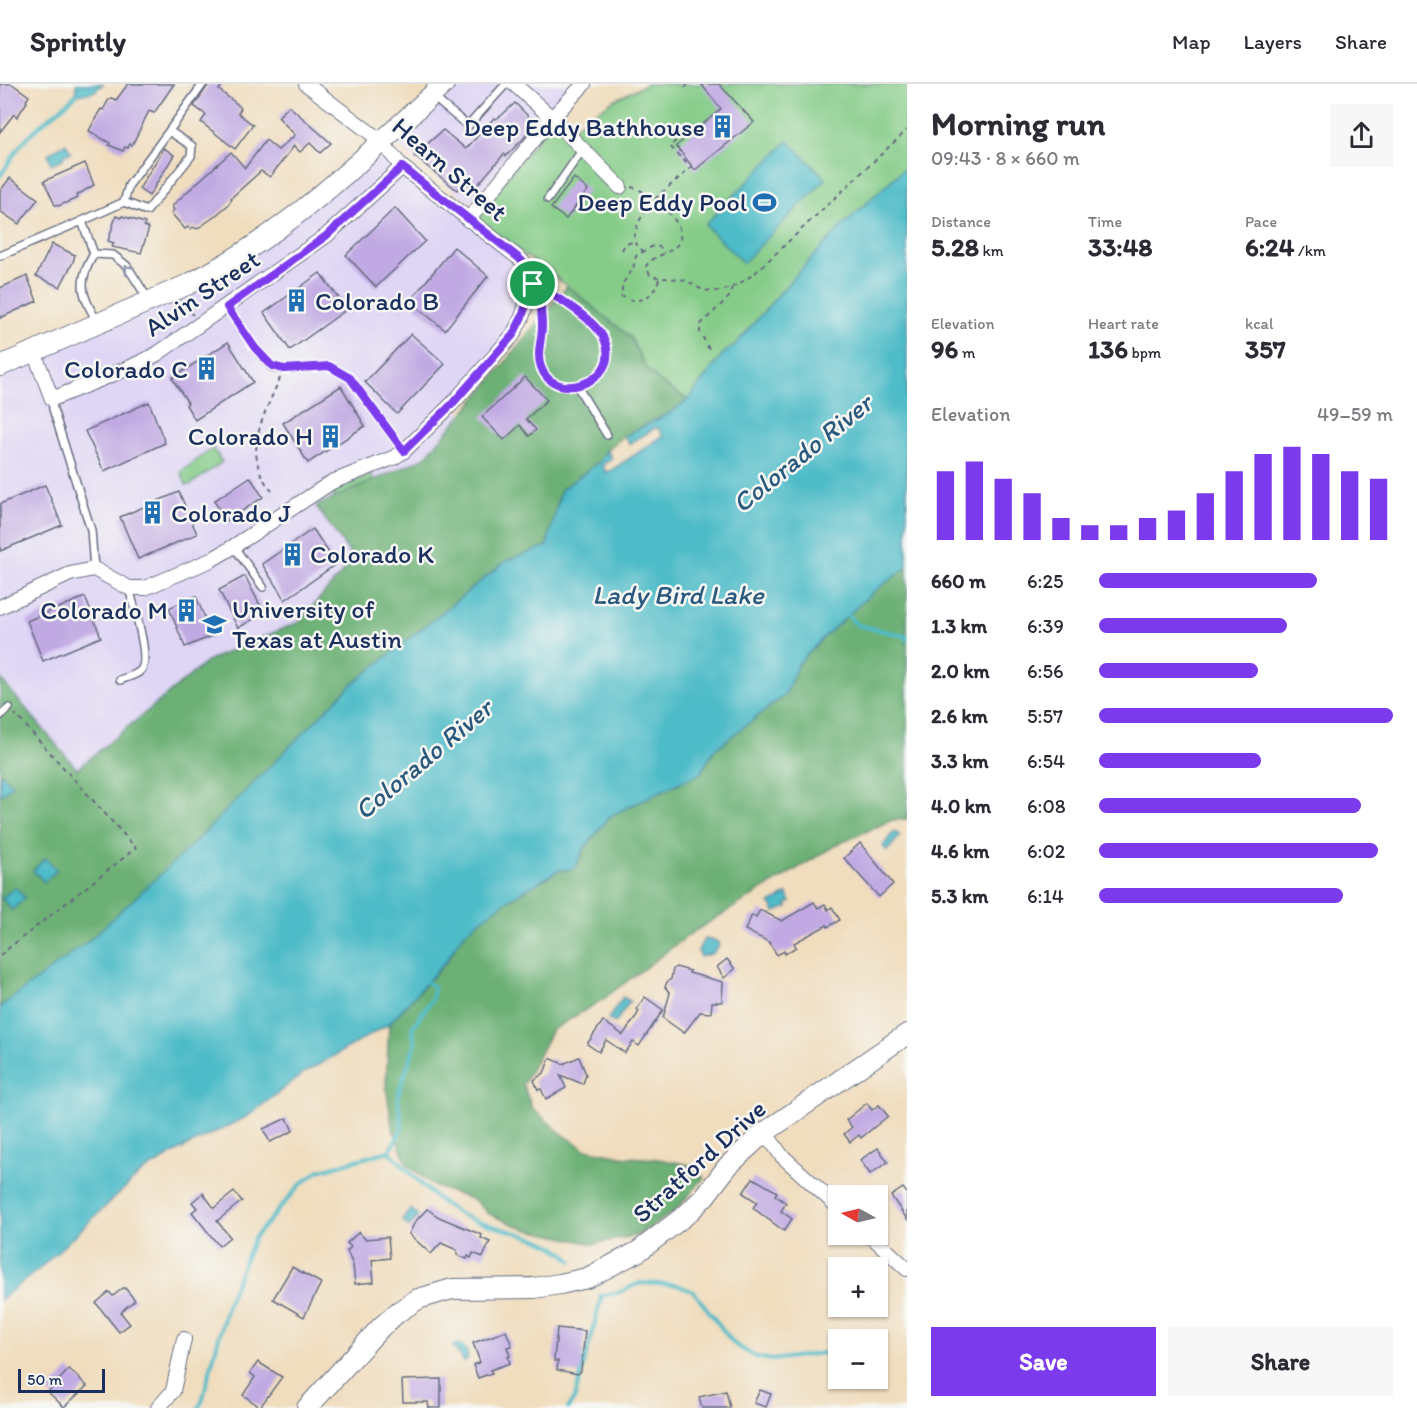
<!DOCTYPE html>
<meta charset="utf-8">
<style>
body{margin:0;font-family:Itim,sans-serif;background:#f7f7f7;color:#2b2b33;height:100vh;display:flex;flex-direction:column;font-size:22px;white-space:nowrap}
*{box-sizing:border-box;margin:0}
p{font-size:20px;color:#7c7c81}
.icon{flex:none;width:33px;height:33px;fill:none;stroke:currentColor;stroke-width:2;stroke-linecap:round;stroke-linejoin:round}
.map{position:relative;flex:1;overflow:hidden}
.drawer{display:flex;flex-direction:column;background:#fff;width:510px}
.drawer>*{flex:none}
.needle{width:39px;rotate:278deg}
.buttons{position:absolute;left:828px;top:1101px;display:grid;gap:12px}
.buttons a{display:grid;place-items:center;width:60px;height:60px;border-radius:0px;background:#fff;box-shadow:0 2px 4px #0004;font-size:30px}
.scale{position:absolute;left:18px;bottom:15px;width:87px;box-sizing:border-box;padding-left:6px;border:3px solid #1b2f5e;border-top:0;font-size:16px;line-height:21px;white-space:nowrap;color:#1b2f5e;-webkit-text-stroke:4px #f6f6f2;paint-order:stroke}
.pin{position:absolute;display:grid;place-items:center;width:51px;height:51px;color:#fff;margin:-26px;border:3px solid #fff;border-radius:50%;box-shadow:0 2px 6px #0007}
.round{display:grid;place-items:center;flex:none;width:63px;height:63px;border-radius:0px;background:#f7f7f7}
.summary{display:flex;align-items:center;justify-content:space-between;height:102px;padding:0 24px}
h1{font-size:33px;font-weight:800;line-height:45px}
.stats{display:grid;grid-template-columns:repeat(3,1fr);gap:9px;height:102px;padding:6px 24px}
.stats div{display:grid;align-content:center}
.stats b{font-size:26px;font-weight:800}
.stats small{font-size:16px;font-weight:400}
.stats p{font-size:16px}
.chart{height:168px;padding:12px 24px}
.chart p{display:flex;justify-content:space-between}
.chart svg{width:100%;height:108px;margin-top:6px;stroke:#7c3aed;stroke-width:6}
.button{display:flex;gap:12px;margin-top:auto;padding:12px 24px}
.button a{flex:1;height:69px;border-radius:0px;background:#7c3aed;color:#fff;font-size:24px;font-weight:800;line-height:69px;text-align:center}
.button a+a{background:#f7f7f7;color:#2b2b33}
ul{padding:0 24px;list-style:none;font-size:20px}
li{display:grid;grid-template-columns:96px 72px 1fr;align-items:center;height:45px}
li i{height:15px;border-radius:8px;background:#7c3aed}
header{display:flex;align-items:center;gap:36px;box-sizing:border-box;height:84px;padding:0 30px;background:#fff;border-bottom:2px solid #e1e1e2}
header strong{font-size:28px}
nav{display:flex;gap:33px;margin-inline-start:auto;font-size:21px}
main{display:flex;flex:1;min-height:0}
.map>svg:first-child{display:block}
.built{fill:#dfd5f5}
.green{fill:#85cc88;stroke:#507e73;stroke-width:1.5}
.forest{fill:#6cb074;stroke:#447069;stroke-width:1.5}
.water{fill:#4ebbc8;stroke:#347593;stroke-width:1.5}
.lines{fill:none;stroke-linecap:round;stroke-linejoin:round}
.stream{stroke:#4ebbc8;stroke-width:4}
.building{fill:#c1aae3}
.lane-casing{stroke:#666c80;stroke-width:10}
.street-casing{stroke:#666c80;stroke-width:16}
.secondary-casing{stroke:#666c80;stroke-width:22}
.path{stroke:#666c80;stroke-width:2;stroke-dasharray:4.5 4.5;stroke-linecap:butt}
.lane{stroke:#fff;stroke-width:7}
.street{stroke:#fff;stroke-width:14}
.secondary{stroke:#fff;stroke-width:20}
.oneway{stroke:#8d97ae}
.route-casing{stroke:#fff;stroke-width:12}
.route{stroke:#7c3aed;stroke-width:8}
.labels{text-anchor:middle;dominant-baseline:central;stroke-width:5;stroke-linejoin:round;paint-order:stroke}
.poi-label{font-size:26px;fill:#1b2f5e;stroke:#f6f6f2;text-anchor:end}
.street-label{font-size:26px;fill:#1b2f5e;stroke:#f6f6f2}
.water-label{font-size:27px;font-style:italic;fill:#2a597e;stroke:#f6f6f2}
</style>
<header>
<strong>Sprintly</strong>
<nav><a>Map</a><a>Layers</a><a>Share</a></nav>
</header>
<main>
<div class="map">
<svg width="907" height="1324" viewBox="0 0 907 1324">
<rect width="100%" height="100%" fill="#f6f6f2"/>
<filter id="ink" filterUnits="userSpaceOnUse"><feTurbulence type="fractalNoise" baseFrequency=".0167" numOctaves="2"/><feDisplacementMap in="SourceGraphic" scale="12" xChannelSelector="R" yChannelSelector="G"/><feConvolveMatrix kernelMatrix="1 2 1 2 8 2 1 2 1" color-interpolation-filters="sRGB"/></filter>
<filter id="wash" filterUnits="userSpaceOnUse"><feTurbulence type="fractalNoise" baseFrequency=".008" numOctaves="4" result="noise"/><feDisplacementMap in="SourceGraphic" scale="24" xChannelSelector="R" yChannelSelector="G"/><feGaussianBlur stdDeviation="1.35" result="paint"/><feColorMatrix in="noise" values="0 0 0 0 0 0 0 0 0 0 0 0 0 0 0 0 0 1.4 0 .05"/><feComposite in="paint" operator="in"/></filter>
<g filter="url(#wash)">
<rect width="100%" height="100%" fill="#f0ddbe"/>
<!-- built -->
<g class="built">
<path d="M461,0H579L470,119L399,62Z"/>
<path d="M381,57L532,187L522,233L452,320L555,428L86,859L0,923V282L189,200Z"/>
</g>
<!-- green -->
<g class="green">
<path d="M647,0H907V82L846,138L792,195L737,259L722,271L688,316L661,299L646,284L630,253L567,202L475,134L558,29L572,44L614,16Z"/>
<path d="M213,364L222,378L190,401H186L181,388Z"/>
<path d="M371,390L384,419L346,437L332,408Z"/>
</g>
<!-- forest -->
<g class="forest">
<path d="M567,202L630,253L646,284L661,299L688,316L670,329L624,352L607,366L599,378L561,406L547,462L506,477L86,859L0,924V594L77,685L209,576L299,538L354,475L316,422L424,374L477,313Z"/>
<path d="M907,483V735L892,736L836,761L693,848L602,916L552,946L523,1001L532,1024L561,1049L585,1065L627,1073L658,1075L690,1081L704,1094L675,1127L638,1151L593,1160L525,1145L489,1130L474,1116L434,1102L407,1080L392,1042L386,1001L389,940L447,877L458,858L468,846L505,818L559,786L574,785L586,762L610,732L676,700L700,690L714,666L785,611L798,580L824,553L872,509Z"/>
</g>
<!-- water -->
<g class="water">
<path d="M76,0H103L95,7L75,12Z"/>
<path d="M788,57L826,95L743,179L705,141Z"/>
<path d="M66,59L71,69L64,71L63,75L51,80L48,70Z"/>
<path d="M907,82V483L872,509L824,553L798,580L785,611L714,666L700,690L676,700L610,732L586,762L574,785L559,786L505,818L468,846L458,858L447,876L389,940L304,989L248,1032L185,1063L141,1089L39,1185L0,1216V923L86,859L191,762L349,603L506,477L547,462L561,406L599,378L607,366L612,375L602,381L607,389L663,352L657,343L629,360L624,352L670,329L688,316L722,271L737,259L792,195L846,138Z"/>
<path d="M2,690L12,701L0,712V692Z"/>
<path d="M894,747L900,752L887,767L883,762Z"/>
<path d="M46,774L57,786L44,798L33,786Z"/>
<path d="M15,803L25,814L12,826L2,814Z"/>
<path d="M787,810L791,818L787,820L788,823L775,828L770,819Z"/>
<path d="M704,855L717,857L719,861L713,869L701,873L698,867Z"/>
<path d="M623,913L630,917L615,939L608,935Z"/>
<path d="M411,1125L418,1132L409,1143L402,1136Z"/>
<path d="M458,1260C465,1262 469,1268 467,1275L464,1278L453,1262Z"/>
</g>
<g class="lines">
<!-- stream -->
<g class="stream">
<path d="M0,92C8,81 15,67 25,56C41,38 61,26 79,8"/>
<path d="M845,528L857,541L906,552L907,555"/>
<path d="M389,1067C410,1088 431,1114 458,1129C492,1148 544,1147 572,1177"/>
<path d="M198,1324L202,1318L228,1218L254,1154L300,1101L318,1087L389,1067L402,1045L398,1015L400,1004L413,967L415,959L412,944L432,915L434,904L423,895"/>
<path d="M568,1324L575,1313L601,1215L600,1212L620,1208L640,1199L677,1201L694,1208L734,1260L756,1273L772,1276L823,1269"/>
</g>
</g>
<g id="blocks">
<!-- building -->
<g class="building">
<path d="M0,0H12L29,12L26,17L27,18L17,33L14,30L0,48Z"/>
<path d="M128,0H174L154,29L149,27L132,61L130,60L128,64L125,63L123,67L109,61L110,59L89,47L99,28L101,25L103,26L108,17L111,14L116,16Z"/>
<path d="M209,0H223L219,6L237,20L241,24L238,29L253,41L235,65L201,38L206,31L194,22Z"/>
<path d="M701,0H719L754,38L695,86L676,62L721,25Z"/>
<path d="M515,19L535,39L524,54L506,72L504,70L474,105L464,97L457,106L414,72L443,46L466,65L494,34L496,35L502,31Z"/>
<path d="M289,22L331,59L320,69L310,59L300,68L294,62L270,93L261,87L231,114L232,115L228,121L214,133L197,145L193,143L190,145L188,143L185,145L171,129L174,126L172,123L174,120L231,68L245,84L266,56L278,66L295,51L278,33Z"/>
<path d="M164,64L174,71L149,112L139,105Z"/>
<path d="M85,79L94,101L77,111L78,114L58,122L55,121L44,97Z"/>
<path d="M10,94L38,115L19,140L0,127V107Z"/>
<path d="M574,94L588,106L566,135L551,124Z"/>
<path d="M395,124L425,157L376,203L346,171Z"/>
<path d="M116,132L121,134L122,132L145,139L144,142L149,144L141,169L112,163L114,159L108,157Z"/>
<path d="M52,160L75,171L73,178L60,203L36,192Z"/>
<path d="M454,163L488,192L445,246L410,217Z"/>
<path d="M320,189L347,225L290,266L264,229Z"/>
<path d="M27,192L37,217L0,234V204Z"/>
<path d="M411,250L445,280L397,330L365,298Z"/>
<path d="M228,258L253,298L195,336L186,321L188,319L172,294Z"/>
<path d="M525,293L547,316L526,335L536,346L529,352L520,341L504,356L482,333Z"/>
<path d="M341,302L365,342L308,379L283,339Z"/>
<path d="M149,318L165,359L104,387L85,347Z"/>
<path d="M250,393L263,413L227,437L214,417Z"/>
<path d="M45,401L62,441L0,467V420Z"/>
<path d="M179,408L197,450L138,475L120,433Z"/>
<path d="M313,445L336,480L285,516L262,480Z"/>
<path d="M245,492L264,529L238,544L219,506Z"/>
<path d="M196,512L212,552L185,563L169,524Z"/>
<path d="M85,513L101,553L43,577L27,537Z"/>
<path d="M860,759L893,800L879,813L844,774Z"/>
<path d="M814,818L818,824L825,820L828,826L832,823L840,836L828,843L827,841L794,859L796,863L785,870L784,867L777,871L769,858L745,846L752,831L756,833L760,826L782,837Z"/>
<path d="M727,875L735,885L724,894L717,883Z"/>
<path d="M676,883L690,887L689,889L723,898L722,918H712L711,929L700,928L684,949L663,934L670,909L665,903L667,898L671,895L673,885Z"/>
<path d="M645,913L663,926L639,962L633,958L625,969L606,956L599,968L587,960L603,937L623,951L637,931L639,927L637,925Z"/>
<path d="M579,973L586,990L583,1000L560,991L566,1004L546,1015L541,1005L538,1006L534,996L544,989L550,974L563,980Z"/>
<path d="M867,1019L872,1026L879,1021L888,1032L861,1054L859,1051L850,1058L844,1050L852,1043L846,1036Z"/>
<path d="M287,1034L293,1047L270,1058L263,1045Z"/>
<path d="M878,1064L888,1078L870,1090L860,1076Z"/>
<path d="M753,1094L777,1108L775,1111L786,1119L781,1127L792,1135L784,1147L753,1124L757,1118L743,1109Z"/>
<path d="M903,1104L907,1109V1135L891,1112Z"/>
<path d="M234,1108L242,1117L217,1137L230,1153L219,1162L192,1128L197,1124L192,1118L203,1109L214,1124Z"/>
<path d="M427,1125L439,1133L482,1151L481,1154L490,1158L483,1173L473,1169L471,1174L468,1172L467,1175L457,1171V1166L441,1159L431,1170L409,1150L415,1138Z"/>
<path d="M359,1148L365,1155L388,1153L390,1174L372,1176L374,1198L355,1200L353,1181L347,1167L351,1163L347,1159Z"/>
<path d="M292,1183L321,1199L304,1233L273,1215Z"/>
<path d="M123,1204H125L135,1216L125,1224L121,1229L130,1240L119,1248L96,1219L109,1208L113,1212Z"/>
<path d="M557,1244L585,1247L581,1287L578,1290L557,1286L558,1277H554Z"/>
<path d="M506,1247L512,1262L507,1263L510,1272L508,1273L510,1279L490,1286L492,1289L478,1294L473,1281L480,1278L473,1259Z"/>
<path d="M258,1278L282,1293L260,1323L243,1311L255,1293L250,1289Z"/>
<path d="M69,1285L87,1302L64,1323L48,1308Z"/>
<path d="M441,1295V1324H429L428,1318H403L402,1296Z"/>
<path d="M760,1306L771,1310L766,1323L754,1319Z"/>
<path d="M726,1307L730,1324H702L699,1313Z"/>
</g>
</g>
</g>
<g filter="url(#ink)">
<use href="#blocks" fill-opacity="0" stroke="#666c80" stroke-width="1.5"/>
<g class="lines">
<defs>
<g id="lane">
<path d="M433,13L468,42L506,0"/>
<path d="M169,47L203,0"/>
<path d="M548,115L583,65"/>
<path d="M82,137L124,118L147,127L191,72L192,62L169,47L129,101L124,118"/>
<path d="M94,170L113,171L127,182L148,215"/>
<path d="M94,170C76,199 82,211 98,239"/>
<path d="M0,172L82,137L94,170"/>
<path d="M533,200C553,211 597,235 605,257C621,299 553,320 541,283C536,270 542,256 542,242C542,227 539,223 543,206"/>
<path d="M227,223L255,264L272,283L284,285L329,282L350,294L404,367"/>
<path d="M577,302L607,351"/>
<path d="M52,315L53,325L91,446L94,485"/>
<path d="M234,463L263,503"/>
<path d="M120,596C126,593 136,592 141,586C151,574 133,520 129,504"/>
<path d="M0,632L9,624"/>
</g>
<g id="street">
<path d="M514,0L552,34L620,103"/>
<path d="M468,136L552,34L584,0"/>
<path d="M34,268L52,315L131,283L157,270L326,152L402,83"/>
<path d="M0,523L70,490L94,485L129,504H145L211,476L228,466L332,398L393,374L404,367L452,320L513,251L522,233L533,200L532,187L520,175L402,83L381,57L306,0"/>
<path d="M765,1048L781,1071L838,1123"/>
<path d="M869,1150L907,1185"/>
<path d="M158,1324L173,1307L184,1255"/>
</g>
<g id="secondary">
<path d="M0,282L189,200C287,150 364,74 444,0"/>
<path d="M307,1324L381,1243L398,1228L418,1215L452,1205L534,1204L560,1200L587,1194L639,1167L687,1130L705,1112L728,1082L761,1051L907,950"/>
</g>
</defs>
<!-- lane casing -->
<use href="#lane" class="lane-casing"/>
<!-- street casing -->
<use href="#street" class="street-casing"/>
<!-- secondary casing -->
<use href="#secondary" class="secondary-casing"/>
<!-- path -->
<g class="path">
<path d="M685,4L688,0"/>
<path d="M631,103C648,106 688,138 679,158C673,170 654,170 646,182L650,191C661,196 672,193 684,196C690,198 695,202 701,205C721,212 739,201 755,189L907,46"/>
<path d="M622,166L625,160L634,158"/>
<path d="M644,168L634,158C636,124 667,105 691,84L670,62L693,42"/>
<path d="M659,195C654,213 639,222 621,212L623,199L633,185L636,172L653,162L660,163L664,169"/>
<path d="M186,222L193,231"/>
<path d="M709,265L700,248V241L729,213L732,203"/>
<path d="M272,407C240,370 264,332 280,294"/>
<path d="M256,419L261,426"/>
<path d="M0,871L136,764L15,630"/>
</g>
<!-- lane -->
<use href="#lane" class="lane"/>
<!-- street -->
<use href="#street" class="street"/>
<!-- secondary -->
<use href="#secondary" class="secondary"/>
</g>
<!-- one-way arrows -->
<defs><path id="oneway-chevron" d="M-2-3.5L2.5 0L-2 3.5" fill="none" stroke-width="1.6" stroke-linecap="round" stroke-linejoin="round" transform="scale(1.5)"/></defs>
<use class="oneway" href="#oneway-chevron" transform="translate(128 185) rotate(-131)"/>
</g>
<g class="lines" filter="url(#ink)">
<defs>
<path id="route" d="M533,200L522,233L513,251L452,320L404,367L350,294L329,282L284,285L272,282L255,264L227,223L326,152L402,83L520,175L532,187L533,200L543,206C539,223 542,227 542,242C542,256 536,270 541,283C553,320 621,299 605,257C597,235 553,211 533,200"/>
</defs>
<!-- route casing -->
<use href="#route" class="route-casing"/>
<!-- route -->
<use href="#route" class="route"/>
</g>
<!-- icons -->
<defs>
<symbol id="building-bare" viewBox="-9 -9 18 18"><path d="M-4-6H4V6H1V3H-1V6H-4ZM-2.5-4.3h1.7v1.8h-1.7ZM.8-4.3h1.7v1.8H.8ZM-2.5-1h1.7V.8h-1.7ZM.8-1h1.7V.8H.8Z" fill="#1f6fb2" stroke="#f6f6f2" stroke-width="2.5" paint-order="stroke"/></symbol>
<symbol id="stadium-bare" viewBox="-9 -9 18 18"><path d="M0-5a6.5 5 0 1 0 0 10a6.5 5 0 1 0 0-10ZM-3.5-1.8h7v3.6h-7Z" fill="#1f6fb2" stroke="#f6f6f2" stroke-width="2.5" paint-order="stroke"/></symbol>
<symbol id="university-bare" viewBox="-9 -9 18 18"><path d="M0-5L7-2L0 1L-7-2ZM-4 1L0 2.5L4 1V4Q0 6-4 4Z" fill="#1f6fb2" stroke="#f6f6f2" stroke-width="2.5" paint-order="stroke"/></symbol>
</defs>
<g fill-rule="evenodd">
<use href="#building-bare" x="706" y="26" width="33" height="33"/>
<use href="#stadium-bare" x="748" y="102" width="33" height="33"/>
<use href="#building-bare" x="280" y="200" width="33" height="33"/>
<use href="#building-bare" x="190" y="268" width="33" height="33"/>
<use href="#building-bare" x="314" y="336" width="33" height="33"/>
<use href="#building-bare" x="136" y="412" width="33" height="33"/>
<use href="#building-bare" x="276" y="454" width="33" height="33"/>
<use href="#building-bare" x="170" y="510" width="33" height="33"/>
<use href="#university-bare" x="198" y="524" width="33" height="33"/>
</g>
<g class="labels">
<!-- poi labels -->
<g class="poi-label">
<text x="705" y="43">Deep Eddy Bathhouse</text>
<text x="747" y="118">Deep Eddy Pool</text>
<text x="315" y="217" text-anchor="start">Colorado B</text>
<text x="188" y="285">Colorado C</text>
<text x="313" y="352">Colorado H</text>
<text x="171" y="429" text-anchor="start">Colorado J</text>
<text x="310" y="470" text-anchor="start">Colorado K</text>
<text x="232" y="525" text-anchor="start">University of<tspan x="232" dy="30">Texas at Austin</tspan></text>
<text x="168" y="526">Colorado M</text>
</g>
<!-- street labels -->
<g class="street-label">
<text transform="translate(450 85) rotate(41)">Hearn Street</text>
<text transform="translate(202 209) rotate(-34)">Alvin Street</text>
<text transform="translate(699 1077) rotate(-42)">Stratford Drive</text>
</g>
<!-- water labels -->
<g class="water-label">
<text transform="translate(802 369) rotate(-39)">Colorado River</text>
<text x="678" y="510">Lady Bird Lake</text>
<text transform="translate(423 675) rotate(-40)">Colorado River</text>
</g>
</g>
</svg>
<div class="buttons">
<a><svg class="needle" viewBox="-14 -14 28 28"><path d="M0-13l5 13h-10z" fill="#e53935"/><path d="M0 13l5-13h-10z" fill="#7c7c81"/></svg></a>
<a>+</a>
<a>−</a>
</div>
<div class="scale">50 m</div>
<div class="pin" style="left:533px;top:200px;background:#1e9e55"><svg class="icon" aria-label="arrive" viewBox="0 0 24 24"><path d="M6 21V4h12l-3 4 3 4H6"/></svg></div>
</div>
<section class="drawer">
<div class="summary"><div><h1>Morning run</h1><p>09:43 · 8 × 660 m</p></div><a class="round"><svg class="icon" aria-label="share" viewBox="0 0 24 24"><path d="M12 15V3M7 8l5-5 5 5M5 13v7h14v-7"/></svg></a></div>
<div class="stats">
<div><p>Distance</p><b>5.28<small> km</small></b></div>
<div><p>Time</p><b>33:48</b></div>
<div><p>Pace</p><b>6:24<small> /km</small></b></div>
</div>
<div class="stats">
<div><p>Elevation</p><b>96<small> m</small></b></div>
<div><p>Heart rate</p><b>136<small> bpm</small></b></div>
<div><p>kcal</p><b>357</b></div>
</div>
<div class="chart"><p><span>Elevation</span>49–59 m</p>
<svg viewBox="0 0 160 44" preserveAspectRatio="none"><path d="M5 44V16M15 44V12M25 44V19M35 44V25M45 44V35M55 44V38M65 44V38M75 44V35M85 44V32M95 44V25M105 44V16M115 44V9M125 44V6M135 44V9M145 44V16M155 44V19"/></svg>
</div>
<ul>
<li><b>660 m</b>6:25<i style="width:74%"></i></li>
<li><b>1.3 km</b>6:39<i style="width:64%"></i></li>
<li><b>2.0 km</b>6:56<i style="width:54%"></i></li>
<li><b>2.6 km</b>5:57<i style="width:100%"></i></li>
<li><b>3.3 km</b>6:54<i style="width:55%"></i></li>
<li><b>4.0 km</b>6:08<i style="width:89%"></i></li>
<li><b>4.6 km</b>6:02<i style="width:95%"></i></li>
<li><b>5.3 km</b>6:14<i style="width:83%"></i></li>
</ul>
<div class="button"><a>Save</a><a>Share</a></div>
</section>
</main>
